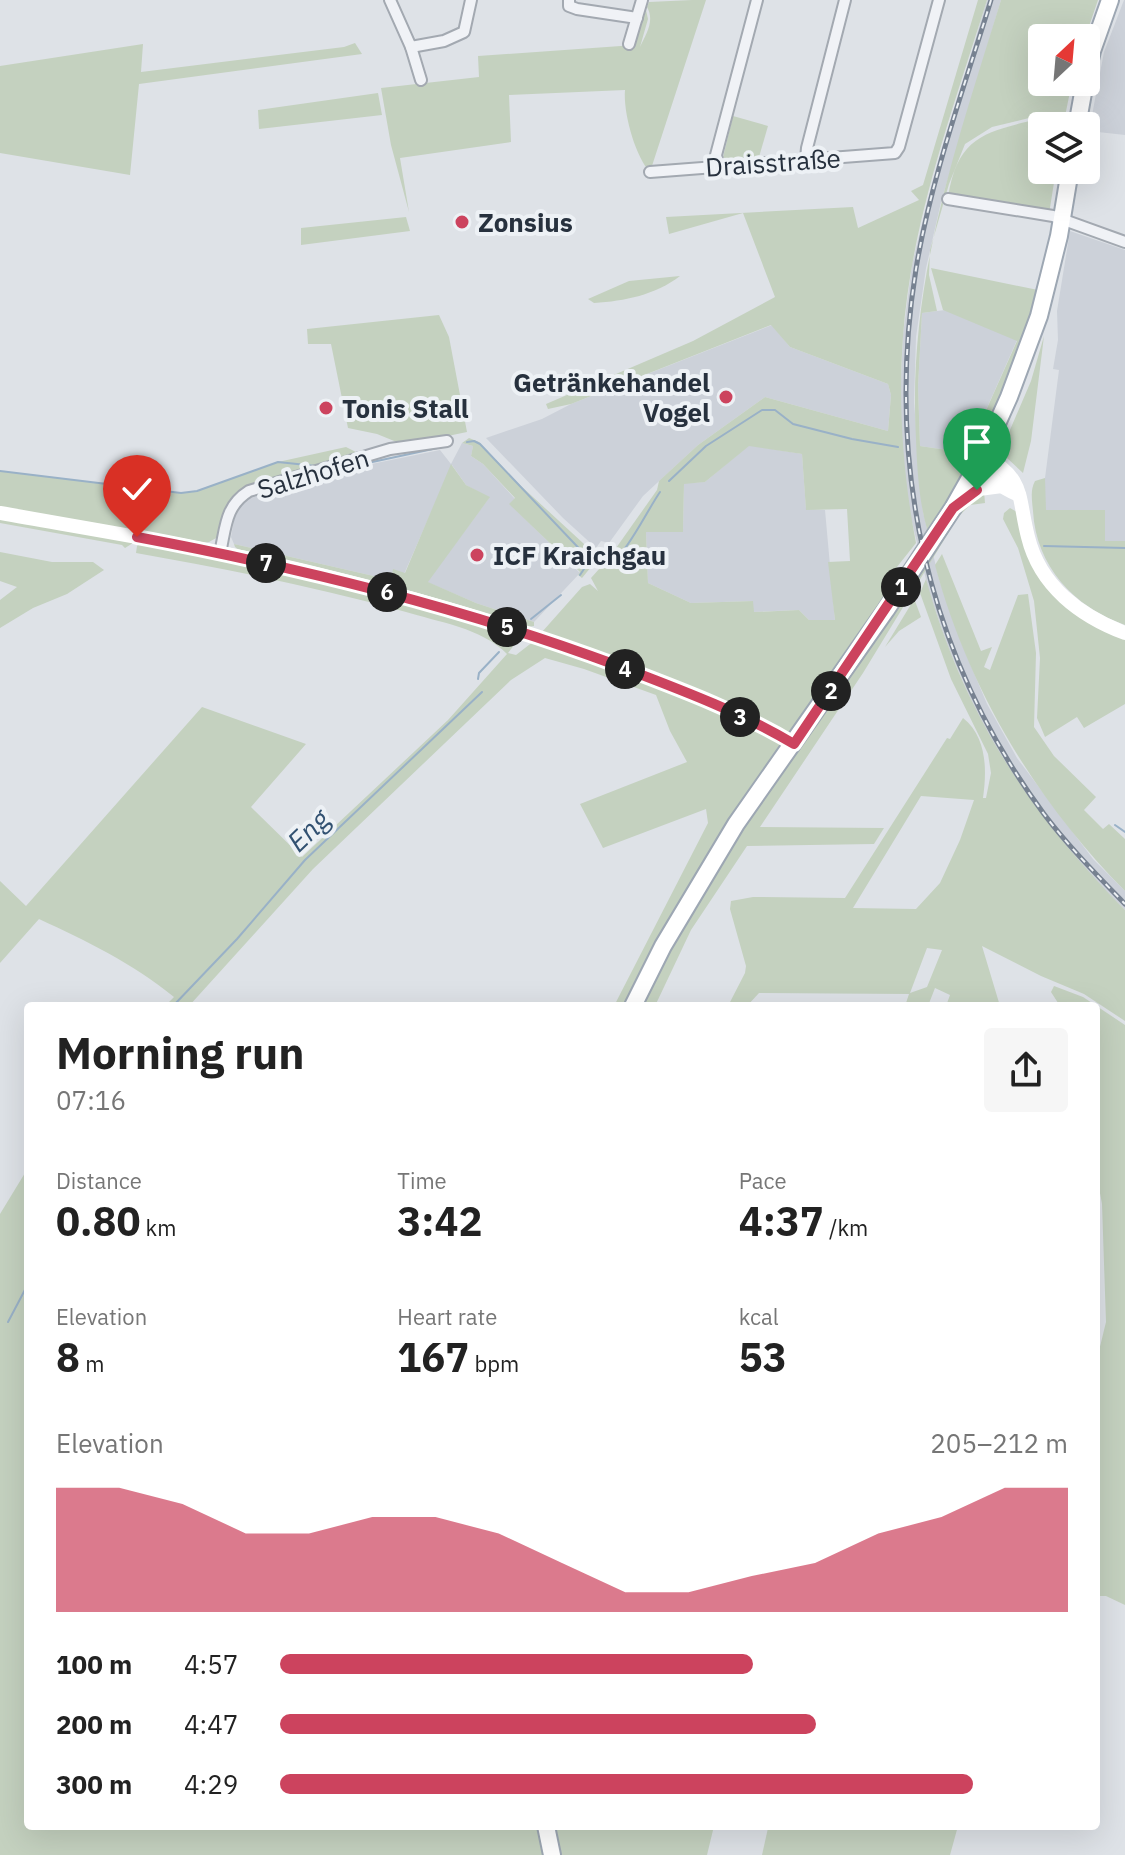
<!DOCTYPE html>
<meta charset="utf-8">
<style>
body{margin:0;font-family:"IBM Plex Sans",sans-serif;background:#f6f6f6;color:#222;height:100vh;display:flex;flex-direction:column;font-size:30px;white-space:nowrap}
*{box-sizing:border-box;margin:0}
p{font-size:26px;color:#767676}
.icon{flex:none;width:44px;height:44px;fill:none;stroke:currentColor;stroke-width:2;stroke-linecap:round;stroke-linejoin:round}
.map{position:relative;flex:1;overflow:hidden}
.details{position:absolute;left:24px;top:1002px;width:1076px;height:828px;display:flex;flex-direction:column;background:#fff;border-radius:8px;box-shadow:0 8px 32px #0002}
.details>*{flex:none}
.needle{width:52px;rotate:26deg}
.controls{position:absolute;left:1028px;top:24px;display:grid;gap:16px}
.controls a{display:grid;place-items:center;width:72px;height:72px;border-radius:8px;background:#fff;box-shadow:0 8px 32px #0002;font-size:40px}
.pin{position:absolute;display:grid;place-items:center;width:68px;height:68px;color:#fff;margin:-82px -34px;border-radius:50% 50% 50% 0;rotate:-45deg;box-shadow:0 0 8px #0007}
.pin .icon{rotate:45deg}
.km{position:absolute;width:40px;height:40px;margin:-20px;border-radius:50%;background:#222;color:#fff;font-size:22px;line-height:40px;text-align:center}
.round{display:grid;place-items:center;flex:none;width:84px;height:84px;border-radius:8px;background:#f6f6f6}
.overview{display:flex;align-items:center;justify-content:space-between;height:136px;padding:0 32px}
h1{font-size:44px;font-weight:800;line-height:60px}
.figures{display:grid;grid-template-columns:repeat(3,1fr);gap:12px;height:136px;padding:8px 32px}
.figures div{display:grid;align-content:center}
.figures b{font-size:40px;font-weight:800}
.figures small{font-size:22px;font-weight:400}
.figures p{font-size:22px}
.chart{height:224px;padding:16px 32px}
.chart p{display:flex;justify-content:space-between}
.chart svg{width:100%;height:144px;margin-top:8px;fill:#cc435e;opacity:.7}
ul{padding:0 32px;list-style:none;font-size:26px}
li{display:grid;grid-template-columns:128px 96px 1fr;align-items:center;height:60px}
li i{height:20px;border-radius:10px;background:#cc435e}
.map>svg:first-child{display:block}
.built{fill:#ccd1d9}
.green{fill:#c4d1bf;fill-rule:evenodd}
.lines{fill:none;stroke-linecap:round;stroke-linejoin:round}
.stream{stroke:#99b1c7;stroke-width:2}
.street-casing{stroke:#a3a9b1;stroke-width:14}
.primary-casing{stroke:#9da7b3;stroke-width:20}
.street{stroke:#f0f2f6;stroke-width:10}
.secondary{stroke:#fff;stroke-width:14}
.primary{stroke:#fff;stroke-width:16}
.rail-casing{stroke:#778291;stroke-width:5}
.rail{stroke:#edf1f5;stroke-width:2;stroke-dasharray:6;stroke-linecap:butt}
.route-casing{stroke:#fff;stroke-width:16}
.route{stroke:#cc435e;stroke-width:10}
.poi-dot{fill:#cc435e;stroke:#edf1f5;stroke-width:3}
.labels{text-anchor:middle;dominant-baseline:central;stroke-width:8;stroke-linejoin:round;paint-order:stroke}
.street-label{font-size:26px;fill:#27313e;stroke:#edf1f5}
.poi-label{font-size:26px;font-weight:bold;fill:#27313e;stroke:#edf1f5;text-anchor:start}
.water-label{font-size:28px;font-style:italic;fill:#325171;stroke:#edf1f5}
</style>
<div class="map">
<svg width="1125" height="1855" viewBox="0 0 1125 1855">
<rect width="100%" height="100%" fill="#dee2e7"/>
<!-- built -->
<g class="built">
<path d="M987,0H1001L941,202L926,268L916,337L914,402L923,512L939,579L961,642L987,704L1017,758L1093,859L1125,891V910L1083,868L1041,817L1005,765L975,709L948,647L929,592L910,514L903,460L900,402L903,335L912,265L928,199Z"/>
<path d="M1124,0H1125V135L1089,131L1104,52Z"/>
<path d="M1070,231L1125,250V541H1045V478L1059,370L1053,369L1058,340L1057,311Z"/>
<path d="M945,310L1017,340L967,453L920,446L918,386L922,313Z"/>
<path d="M772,325L790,347L888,384L891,395L888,431L765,397L698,445L643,496L609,543L601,541L596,548L563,518L486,438L542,419L571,404Z"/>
<path d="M462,443L473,446L471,456L483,464L515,499L510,504L580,573L534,622L476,603L427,582L489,498L466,485L452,465L404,574L391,580L234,544L231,537L236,508L249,491L331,468H352L440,450L451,464Z"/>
<path d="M749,445L802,454L806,509L825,510L835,621L809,620L799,610L753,612L752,601L691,603L648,583L646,532H683L684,483L705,482Z"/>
</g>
<!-- green -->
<g class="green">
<path d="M692,0H706L650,172C635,156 623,112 625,90L509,95L511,142L400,158L409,212L391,145L381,88L479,77L478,56L635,45L646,10L648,19L640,47C646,34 655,21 647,7L649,2Z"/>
<path d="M978,0H987C953,109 911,222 903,337C898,406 903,475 916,543L885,582L906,563L927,529C919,501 917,468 916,439C907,283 956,147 1001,0H1098L1085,38H1042V82H1072L1063,126H1042V170H1056L1049,214L948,197C958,136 985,132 1038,119L1037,116L992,127L965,144L949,184L930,250L929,275L937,311L922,313L918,386L920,446L967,453L1017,341L943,310L931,268L1038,290L1023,341L983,434L991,438L671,934L871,646L949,525L975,495L984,491L985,503L970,505L958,517L863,673L760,827L884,828L874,844L747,846L691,930L655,1006H614L708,823L706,809L603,848L580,804L687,762L670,731L656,695L584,669L545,658L511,680L313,869L189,1006H165L174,997C132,963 87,941 39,919L0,963V881L26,906L202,707L306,744L251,807L302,857L448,720L507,654C482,628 438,622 406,612C316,587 227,569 136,553L137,546L141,542L320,577L515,634L518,640L508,653L516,655L534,641L582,587L590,584L598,591L591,578L609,558L657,490L659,481L698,445L765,397L888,431L891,395L888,384L790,347L771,325L571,404L548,409L546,404L693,341L775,297L743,213L669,234L666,217L853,207L858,228L919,200L911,191L923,185ZM749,446L802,454L806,510L847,509L850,561L828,562L835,620H809L799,610L754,612L753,601L691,603L648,583L646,532H683L684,484L705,482Z"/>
<path d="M355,43L362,54L139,84L130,175L0,153V66L143,44L141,72L344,47Z"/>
<path d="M378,93L382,115L259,129L258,110Z"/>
<path d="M733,116L768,126L759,157L728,160L723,157Z"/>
<path d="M406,217L410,231L301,245V228Z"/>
<path d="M680,276C655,295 625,301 594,303L588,299L629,281Z"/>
<path d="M439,315L449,337L467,432L404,445L377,434L348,428L331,344H308L307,329Z"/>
<path d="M1044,336L1031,441L1023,473L1007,458L1004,444L1031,381Z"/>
<path d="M469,438L479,442L521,486L596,555V561L582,578L578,575L580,572L509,504L515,498L483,464L471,456L473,446L462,443Z"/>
<path d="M346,447L360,454L232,497L224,511L218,537L209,542L197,544L0,508V471L181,493L197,491L278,462Z"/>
<path d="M451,464L466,485L490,497L428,582L476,603L534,622V626L525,627L245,554L235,547L234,544L391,580L393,569L405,573Z"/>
<path d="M1045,478L1046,510H1105V541H1125V625C1074,607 1036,566 1033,511C1032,500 1030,490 1035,481Z"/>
<path d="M1010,508L1017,512L1033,565L1125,637V704L1084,728L1077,717L1045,737L1037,718L1040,658L1034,601L1018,548L1003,519L1004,513Z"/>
<path d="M0,517L131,541L133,543L125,548L122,545L0,523Z"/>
<path d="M0,552L52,562H93L104,570L67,594L33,608L0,628V600L17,587L0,581Z"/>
<path d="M942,554L981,651L992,647L984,667L990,670L1018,595L1028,594L1036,653L1034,727L1054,756L1096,797L1084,810L1103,829L1109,824L1125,839V891C1036,801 968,689 935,565Z"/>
<path d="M926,579C963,712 1028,812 1125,910V1021L1084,994L1041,976L982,946L1000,1006H946L950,995L935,988L928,1006H905L909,994L759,993L747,1006H728L745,973L746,966L730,909L731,901L753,897L845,898L947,738L950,739L963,718C987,737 987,770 983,798H986L991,773L988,754L951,679L920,593ZM921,796L974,800L960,840L940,883L916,909L853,908ZM927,948L942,950L927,987L910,993Z"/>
<path d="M913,601H915L921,617L899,631L885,647Z"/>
<path d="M1054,986L1083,997L1125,1025V1605L1106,1596H1096V1363L1106,1322L1102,1204L1096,1171V1006H1060L1051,992Z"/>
<path d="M28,1168V1826H714L707,1855H0V1214Z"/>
<path d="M760,1826H958L950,1855H762L768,1828Z"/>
</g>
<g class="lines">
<!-- stream -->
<g class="stream">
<path d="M467,442L474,441L480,444L590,560L580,575"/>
<path d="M363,464L442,447"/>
<path d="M0,471L181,493L197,491L278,462L316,466"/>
<path d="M669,481L706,446L762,410H775L793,424L852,439L898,447"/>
<path d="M1044,546L1125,548"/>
<path d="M605,567C626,557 646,512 660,492"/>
<path d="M531,619L561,595"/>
<path d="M478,679L479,673L499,652"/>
<path d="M1115,825L1125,832"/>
<path d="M173,1006L237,939L305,860L482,692"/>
<path d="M8,1322L28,1284"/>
</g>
<defs>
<g id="street">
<path d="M390,0L411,47L421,80"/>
<path d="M569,0V6L577,9L637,18"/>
<path d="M629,44L642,0"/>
<path d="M411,47L444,41L464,32L471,0"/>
<path d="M806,159L807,148L845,0"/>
<path d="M718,165L716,155L757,0"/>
<path d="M650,172L895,153L899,147L939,0"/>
<path d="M948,199L1053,216L1125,242"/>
<path d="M220,553C226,527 225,506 249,491L390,449L447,441"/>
</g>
<g id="primary">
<path d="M1086,77L1092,51L1110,0"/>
<path d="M1077,126L1085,82"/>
<path d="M633,1006L663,946L736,824L886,610L953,508L983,455L1009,397L1039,316L1059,236L1070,170"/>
<path d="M546,1826L552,1855"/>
</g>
</defs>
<!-- street casing -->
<use href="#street" class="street-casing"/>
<!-- primary casing -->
<use href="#primary" class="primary-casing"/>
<!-- street -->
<use href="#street" class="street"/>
<!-- secondary -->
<g class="secondary">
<path d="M983,455C1026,480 1017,494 1028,537C1040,586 1080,616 1125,633"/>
<path d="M983,455C985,477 1000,487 1019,495"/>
<path d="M956,505L979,489L1002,486"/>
<path d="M0,513C107,532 215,549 321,575C421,599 520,629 616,665C676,688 738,711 794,744"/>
</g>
<!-- primary -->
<use href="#primary" class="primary"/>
<defs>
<path id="rail" d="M991,0C964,88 931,178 916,269C885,463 926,654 1044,814C1068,846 1097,875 1125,904"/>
</defs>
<!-- rail casing -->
<use href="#rail" class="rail-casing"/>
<!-- rail -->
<use href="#rail" class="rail"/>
</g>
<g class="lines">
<defs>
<path id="route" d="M137,537C301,568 460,607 616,665C676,688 739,711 794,744L953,508L977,490"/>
</defs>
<!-- route casing -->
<use href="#route" class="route-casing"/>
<!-- route -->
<use href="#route" class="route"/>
</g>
<!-- markers -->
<g class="poi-dot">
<circle cx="462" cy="222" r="8"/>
<circle cx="726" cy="397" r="8"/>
<circle cx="326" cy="408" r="8"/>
<circle cx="477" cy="555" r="8"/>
</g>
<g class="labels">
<!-- street labels -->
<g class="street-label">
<text transform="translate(773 162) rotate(-4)">Draisstraße</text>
<text transform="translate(313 473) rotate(-17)">Salzhofen</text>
</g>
<!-- poi labels -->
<g class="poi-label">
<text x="478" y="222">Zonsius</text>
<text x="710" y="382" text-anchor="end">Getränkehandel<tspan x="710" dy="30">Vogel</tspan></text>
<text x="342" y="408">Tonis Stall</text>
<text x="493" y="555">ICF Kraichgau</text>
</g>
<!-- water labels -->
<g class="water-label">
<text transform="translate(308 830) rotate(-44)">Eng</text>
</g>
</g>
</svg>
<div class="controls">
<a><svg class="needle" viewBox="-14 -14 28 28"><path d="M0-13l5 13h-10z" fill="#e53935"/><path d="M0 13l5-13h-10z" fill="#767676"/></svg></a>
<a><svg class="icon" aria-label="layers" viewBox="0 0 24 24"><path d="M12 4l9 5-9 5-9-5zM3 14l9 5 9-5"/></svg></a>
</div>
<div class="pin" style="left:977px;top:490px;background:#1e9e55"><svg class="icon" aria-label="arrive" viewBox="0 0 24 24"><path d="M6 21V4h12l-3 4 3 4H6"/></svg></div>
<div class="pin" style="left:137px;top:537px;background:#d93025"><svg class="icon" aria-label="check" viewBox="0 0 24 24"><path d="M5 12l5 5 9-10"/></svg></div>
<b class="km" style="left:901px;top:587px">1</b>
<b class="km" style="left:831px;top:691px">2</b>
<b class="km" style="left:740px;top:717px">3</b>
<b class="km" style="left:625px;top:669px">4</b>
<b class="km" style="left:507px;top:627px">5</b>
<b class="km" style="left:387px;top:592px">6</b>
<b class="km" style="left:266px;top:563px">7</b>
<section class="details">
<div class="overview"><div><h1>Morning run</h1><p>07:16</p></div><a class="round"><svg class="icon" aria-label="share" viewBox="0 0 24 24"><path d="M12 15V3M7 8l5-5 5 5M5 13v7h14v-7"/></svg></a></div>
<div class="figures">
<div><p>Distance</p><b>0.80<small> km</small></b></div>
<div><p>Time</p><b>3:42</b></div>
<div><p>Pace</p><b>4:37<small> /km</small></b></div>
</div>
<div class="figures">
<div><p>Elevation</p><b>8<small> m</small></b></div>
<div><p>Heart rate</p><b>167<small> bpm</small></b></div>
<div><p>kcal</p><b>53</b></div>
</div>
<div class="chart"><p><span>Elevation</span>205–212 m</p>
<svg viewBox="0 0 160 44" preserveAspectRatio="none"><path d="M0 44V6L10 6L20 11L30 20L40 20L50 15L60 15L70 20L80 29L90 38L100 38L110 33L120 29L130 20L140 15L150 6L160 6V44z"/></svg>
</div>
<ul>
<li><b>100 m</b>4:57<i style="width:60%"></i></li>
<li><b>200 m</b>4:47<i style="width:68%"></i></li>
<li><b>300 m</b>4:29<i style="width:88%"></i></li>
</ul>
</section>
</div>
